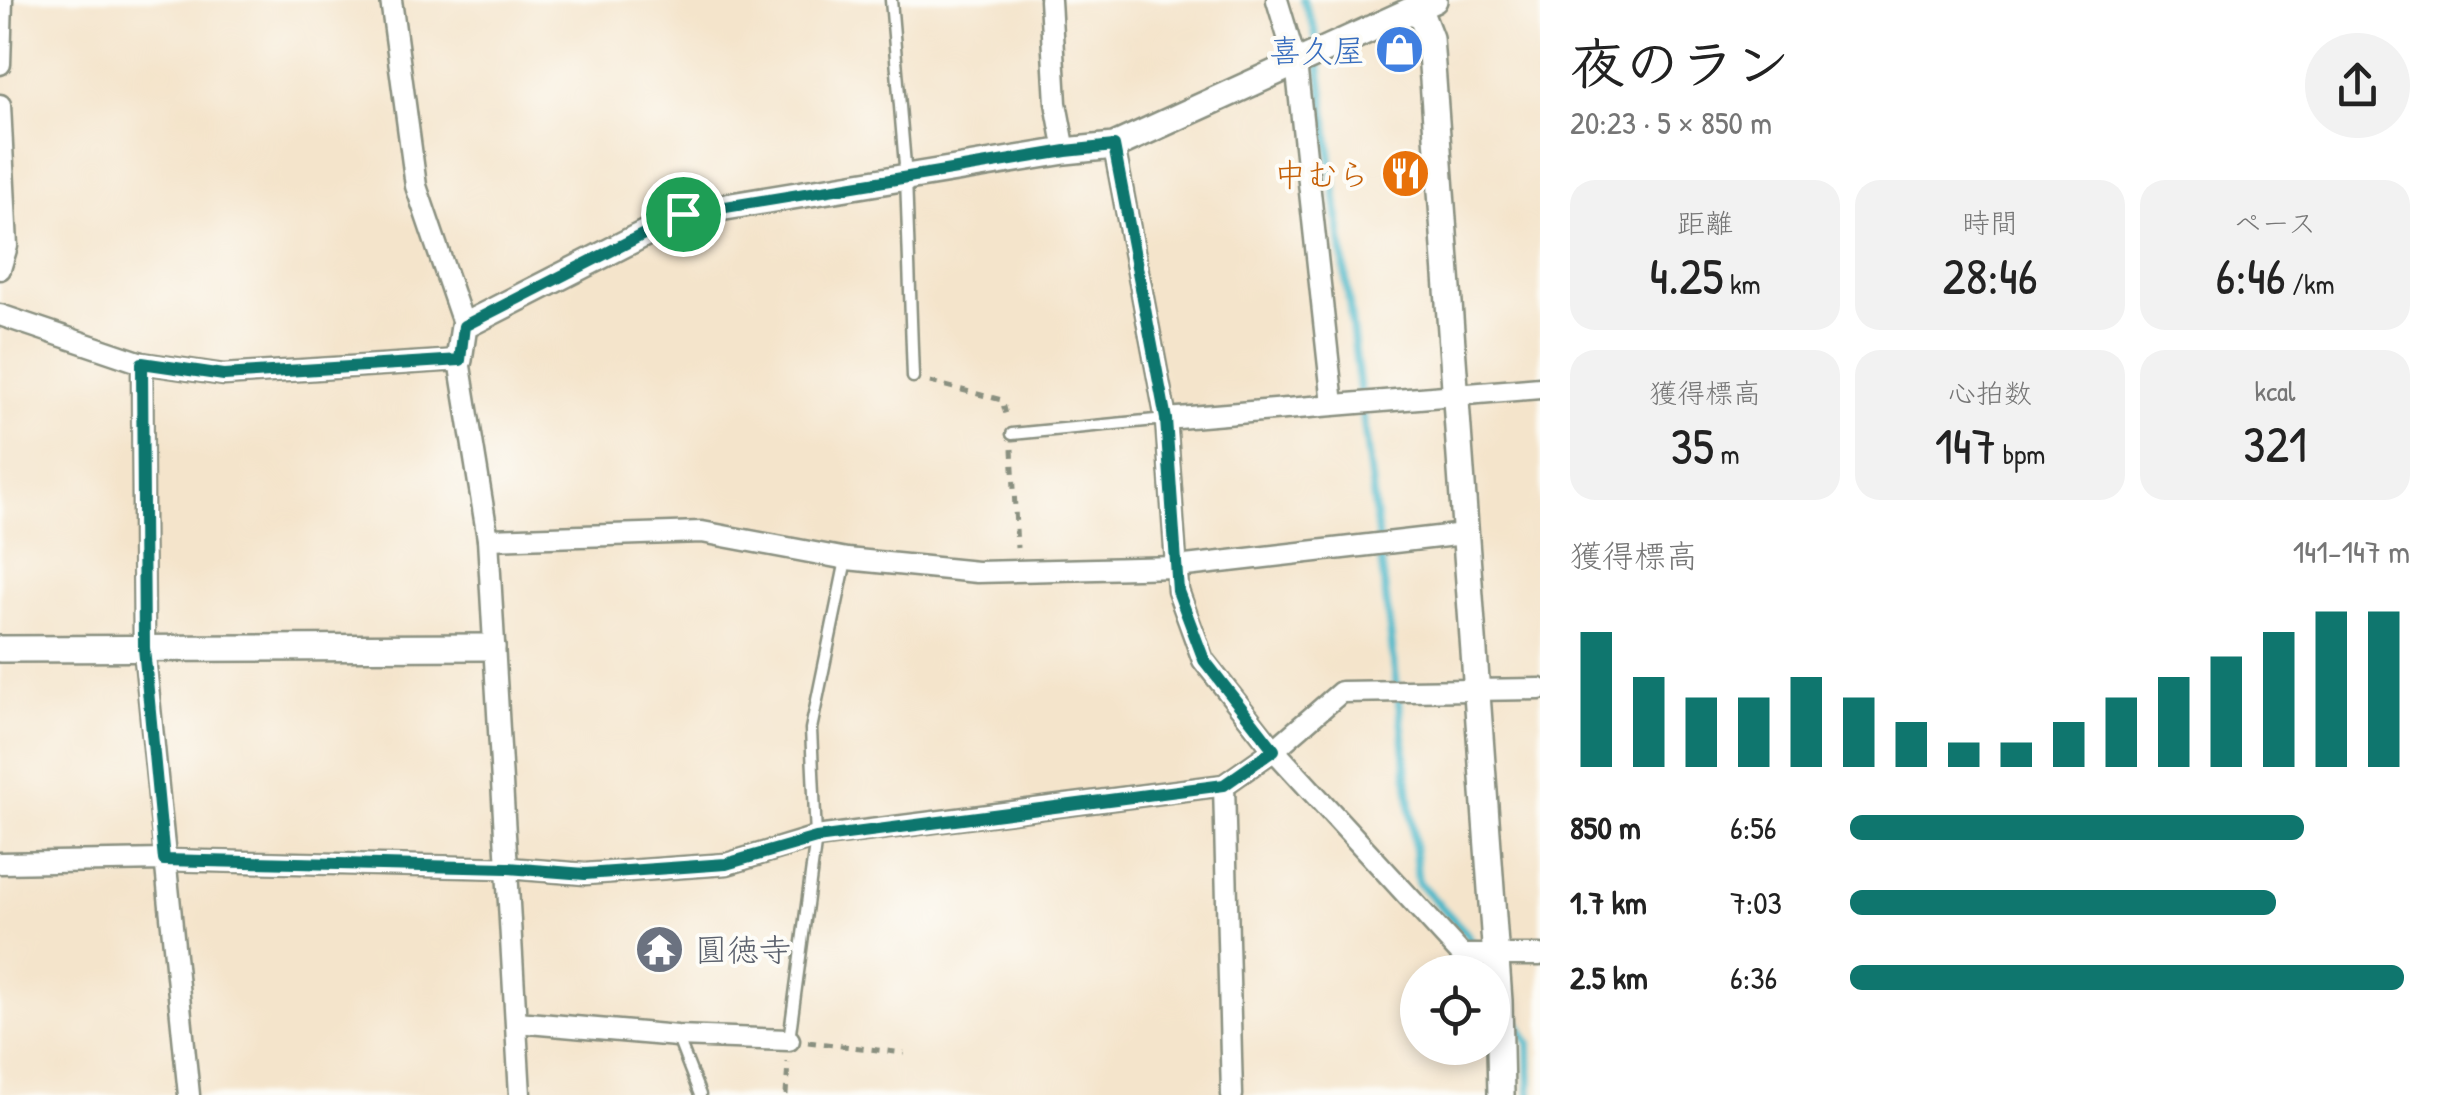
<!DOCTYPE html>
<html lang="ja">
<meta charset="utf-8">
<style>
body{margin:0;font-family:"Patrick Hand","Klee One",sans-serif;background:#f2f2f2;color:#222;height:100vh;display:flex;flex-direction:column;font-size:38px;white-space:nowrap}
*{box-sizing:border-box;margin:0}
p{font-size:32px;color:#767676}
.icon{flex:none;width:55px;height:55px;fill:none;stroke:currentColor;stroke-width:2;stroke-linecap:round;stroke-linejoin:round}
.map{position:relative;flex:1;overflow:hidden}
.panel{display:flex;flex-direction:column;background:#fff;width:900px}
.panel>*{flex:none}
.fabs{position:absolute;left:1400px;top:955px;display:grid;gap:20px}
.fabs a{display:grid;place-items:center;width:110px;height:110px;border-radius:50%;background:#fff;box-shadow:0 5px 15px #0003;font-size:50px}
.pin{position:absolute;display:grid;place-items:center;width:85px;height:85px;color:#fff;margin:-42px;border:5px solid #fff;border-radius:50%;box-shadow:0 2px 10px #0007}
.round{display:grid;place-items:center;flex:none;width:105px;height:105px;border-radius:52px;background:#f2f2f2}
.overview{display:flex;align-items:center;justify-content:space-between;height:170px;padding:0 30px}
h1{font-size:55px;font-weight:600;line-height:75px}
.figures{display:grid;grid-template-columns:repeat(3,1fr);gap:15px;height:170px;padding:10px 30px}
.figures div{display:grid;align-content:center;border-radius:25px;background:#f2f2f2;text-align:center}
.figures b{font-size:50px;font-weight:600}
.figures small{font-size:28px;font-weight:400}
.figures p{font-size:28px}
.chart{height:280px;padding:20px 30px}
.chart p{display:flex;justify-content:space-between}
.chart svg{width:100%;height:180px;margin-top:10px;stroke:#0f766e;stroke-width:6}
ul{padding:0 30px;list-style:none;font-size:32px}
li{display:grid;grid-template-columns:160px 120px 1fr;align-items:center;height:75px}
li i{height:25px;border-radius:12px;background:#0f766e}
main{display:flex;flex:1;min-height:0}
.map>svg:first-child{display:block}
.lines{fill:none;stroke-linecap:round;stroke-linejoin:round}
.stream{stroke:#4bb7c8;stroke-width:8}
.service-casing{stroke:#8a9080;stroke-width:15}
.minor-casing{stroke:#8a9080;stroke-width:25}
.tertiary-casing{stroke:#8a9080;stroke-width:30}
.path{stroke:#8a9080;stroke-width:5;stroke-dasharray:8 8;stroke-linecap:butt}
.service{stroke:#fff;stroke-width:10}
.minor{stroke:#fff;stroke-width:20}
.tertiary{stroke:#fff;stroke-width:25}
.route-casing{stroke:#fff;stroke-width:20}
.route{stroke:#0f766e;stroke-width:12}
.labels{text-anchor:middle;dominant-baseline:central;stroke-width:8;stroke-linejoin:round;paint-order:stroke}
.shop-label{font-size:32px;fill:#366cbe;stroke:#fdfcf7;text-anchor:end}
.food-label{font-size:32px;fill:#c56008;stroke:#fdfcf7;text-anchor:end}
.worship-label{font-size:32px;fill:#5b616d;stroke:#fdfcf7;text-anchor:start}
</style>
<main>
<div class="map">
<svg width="1540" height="1095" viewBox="0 0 1540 1095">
<rect width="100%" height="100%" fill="#fdfcf7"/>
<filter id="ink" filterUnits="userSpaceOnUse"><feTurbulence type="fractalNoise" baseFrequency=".01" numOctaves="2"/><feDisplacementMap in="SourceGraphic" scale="20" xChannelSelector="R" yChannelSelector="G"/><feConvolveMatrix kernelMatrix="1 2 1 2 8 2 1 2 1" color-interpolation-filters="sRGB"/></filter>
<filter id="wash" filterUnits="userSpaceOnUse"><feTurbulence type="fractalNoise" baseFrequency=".0048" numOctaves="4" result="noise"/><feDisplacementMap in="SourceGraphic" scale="40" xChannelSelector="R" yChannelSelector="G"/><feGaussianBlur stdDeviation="2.25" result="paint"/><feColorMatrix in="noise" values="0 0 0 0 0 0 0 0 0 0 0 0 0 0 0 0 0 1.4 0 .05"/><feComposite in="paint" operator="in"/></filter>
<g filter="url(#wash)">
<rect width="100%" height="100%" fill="#f4e4cb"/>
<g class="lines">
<!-- stream -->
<g class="stream">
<path d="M1303,0L1315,30L1403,735L1418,882L1466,933L1477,951"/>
<path d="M1507,1005L1529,1044L1530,1095"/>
</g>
</g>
</g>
<g filter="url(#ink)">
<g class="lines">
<defs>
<g id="service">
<path d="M891,0L906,177L913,377"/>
<path d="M1012,434L1166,419"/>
<path d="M677,1036L700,1095"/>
<path d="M789,1040L816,837L811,729L846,560"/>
</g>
<g id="minor">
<path d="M391,0L416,186L464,326"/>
<path d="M1050,0L1056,103L1065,151"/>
<path d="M1277,0L1296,63L1333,404"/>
<path d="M0,64L2,0"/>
<path d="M0,105L7,246L0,269"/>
<path d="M1114,146L1166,419L1178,591L1203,660L1274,750L1462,955H1540"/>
<path d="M0,315L142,363L224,375L459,360L488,539L520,1095"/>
<path d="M142,363L144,648L189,1095"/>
<path d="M1166,419L1540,388"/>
<path d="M488,539L702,532L847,559L977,572L1177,567L1464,534"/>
<path d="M1224,785L1232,1095"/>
<path d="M0,863L164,860L508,868L585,874L727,864L816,837L1224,785L1274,750L1341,692L1540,689"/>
<path d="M517,1022L677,1036L789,1040"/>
</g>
<g id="tertiary">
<path d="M1418,7L1430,38L1499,1001L1501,1095"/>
<path d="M459,360L464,326L683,214L1065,151L1114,146L1434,0"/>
<path d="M0,649L492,647"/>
</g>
</defs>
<!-- service casing -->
<use href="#service" class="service-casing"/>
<!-- minor casing -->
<use href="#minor" class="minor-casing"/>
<!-- tertiary casing -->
<use href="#tertiary" class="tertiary-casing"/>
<!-- path -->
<g class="path">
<path d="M930,382L1002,400L1007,418"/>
<path d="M1012,449L1017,548"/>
<path d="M808,1042L904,1053"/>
<path d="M786,1095L788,1062"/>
</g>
<!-- service -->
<use href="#service" class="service"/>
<!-- minor -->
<use href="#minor" class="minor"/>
<!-- tertiary -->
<use href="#tertiary" class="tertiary"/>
</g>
</g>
<g class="lines" filter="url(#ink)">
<defs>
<path id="route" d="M1114,146L1166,419L1178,591L1204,660L1274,750L1224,785L816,838L726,864L585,874L508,868L164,860L144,648L142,363L224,375L460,360L464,326L683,214L1066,151Z"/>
</defs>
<!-- route casing -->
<use href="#route" class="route-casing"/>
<!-- route -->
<use href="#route" class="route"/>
</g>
<!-- icons -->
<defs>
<symbol id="shop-disc" viewBox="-11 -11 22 22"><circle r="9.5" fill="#3f7fe0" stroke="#fdfcf7"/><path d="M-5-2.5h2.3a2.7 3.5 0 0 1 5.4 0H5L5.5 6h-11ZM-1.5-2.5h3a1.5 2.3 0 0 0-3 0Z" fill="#fff"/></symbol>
<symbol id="restaurant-disc" viewBox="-11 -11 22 22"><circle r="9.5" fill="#e8710a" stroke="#fdfcf7"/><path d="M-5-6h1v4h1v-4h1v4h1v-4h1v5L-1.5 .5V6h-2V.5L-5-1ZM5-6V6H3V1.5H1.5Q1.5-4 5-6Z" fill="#fff"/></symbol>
<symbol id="temple-disc" viewBox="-11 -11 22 22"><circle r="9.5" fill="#6b7280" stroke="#fdfcf7"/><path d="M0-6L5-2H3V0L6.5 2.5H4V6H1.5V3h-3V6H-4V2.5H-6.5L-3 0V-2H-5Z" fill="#fff"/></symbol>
</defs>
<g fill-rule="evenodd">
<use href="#shop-disc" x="1372" y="22" width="55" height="55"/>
<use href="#restaurant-disc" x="1378" y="146" width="55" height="55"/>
<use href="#temple-disc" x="632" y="922" width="55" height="55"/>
</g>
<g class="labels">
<!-- shop labels -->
<g class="shop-label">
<text x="1365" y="50">喜久屋</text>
</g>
<!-- food labels -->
<g class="food-label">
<text x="1370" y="174">中むら</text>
</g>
<!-- worship labels -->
<g class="worship-label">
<text x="695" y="949">圓徳寺</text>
</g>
</g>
</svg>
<div class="fabs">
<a><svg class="icon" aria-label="locate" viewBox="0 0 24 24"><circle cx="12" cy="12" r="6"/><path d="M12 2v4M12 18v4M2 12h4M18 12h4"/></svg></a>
</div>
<div class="pin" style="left:683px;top:214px;background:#1e9e55"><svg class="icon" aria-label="arrive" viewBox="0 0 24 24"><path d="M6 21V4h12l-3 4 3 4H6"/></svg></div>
</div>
<section class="panel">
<div class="overview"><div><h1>夜のラン</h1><p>20:23 · 5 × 850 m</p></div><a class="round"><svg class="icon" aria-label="share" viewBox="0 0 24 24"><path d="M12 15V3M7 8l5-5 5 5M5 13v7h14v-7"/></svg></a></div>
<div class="figures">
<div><p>距離</p><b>4.25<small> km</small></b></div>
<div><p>時間</p><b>28:46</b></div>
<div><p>ペース</p><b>6:46<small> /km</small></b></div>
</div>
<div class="figures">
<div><p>獲得標高</p><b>35<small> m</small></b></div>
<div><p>心拍数</p><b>147<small> bpm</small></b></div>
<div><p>kcal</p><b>321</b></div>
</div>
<div class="chart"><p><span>獲得標高</span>141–147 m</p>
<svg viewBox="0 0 160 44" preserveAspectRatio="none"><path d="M5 44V11M15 44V22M25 44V27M35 44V27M45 44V22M55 44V27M65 44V33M75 44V38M85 44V38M95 44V33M105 44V27M115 44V22M125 44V17M135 44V11M145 44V6M155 44V6"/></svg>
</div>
<ul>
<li><b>850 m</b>6:56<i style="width:81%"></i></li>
<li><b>1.7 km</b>7:03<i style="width:76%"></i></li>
<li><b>2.5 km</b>6:36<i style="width:99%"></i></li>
</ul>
</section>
</main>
